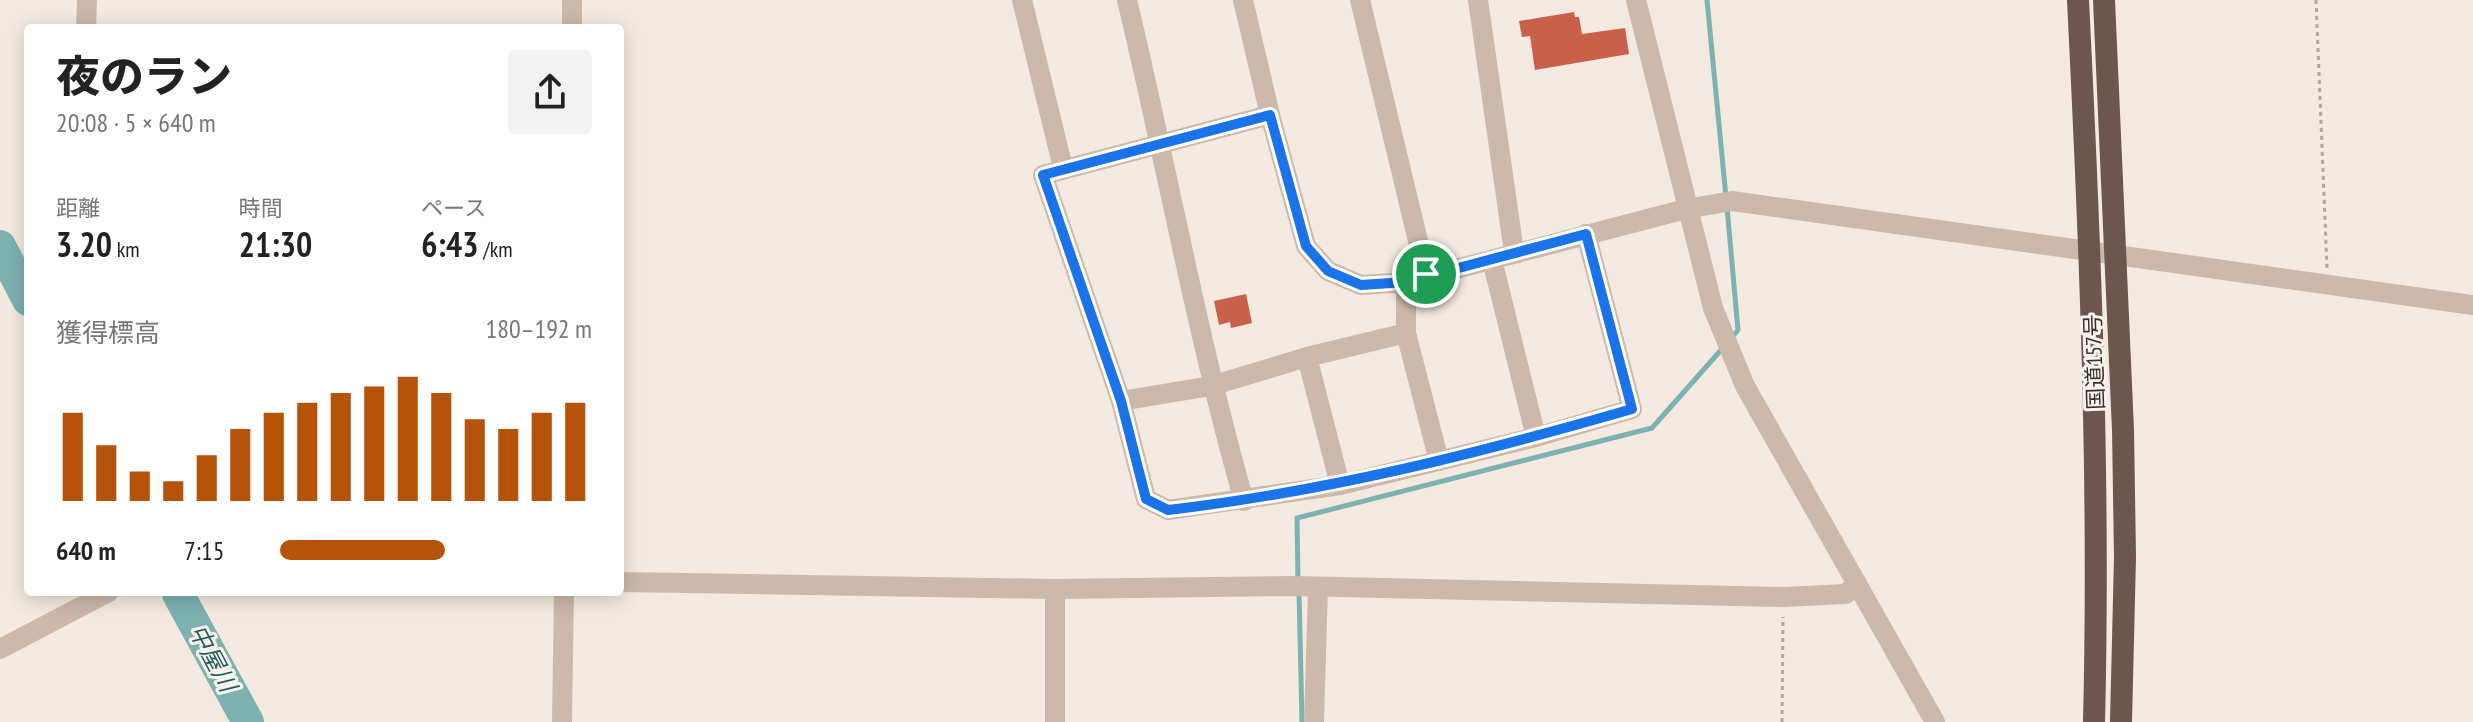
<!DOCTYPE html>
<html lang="ja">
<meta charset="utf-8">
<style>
body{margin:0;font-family:"PT Sans Narrow","Noto Sans JP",sans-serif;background:#f2f2f2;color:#222;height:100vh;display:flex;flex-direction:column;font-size:30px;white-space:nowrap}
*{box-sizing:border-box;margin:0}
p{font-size:26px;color:#767676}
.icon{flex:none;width:44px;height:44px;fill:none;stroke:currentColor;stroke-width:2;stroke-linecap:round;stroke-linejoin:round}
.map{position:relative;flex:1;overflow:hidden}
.side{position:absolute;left:24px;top:24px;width:600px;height:572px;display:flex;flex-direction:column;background:#fff;border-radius:8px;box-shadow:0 4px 20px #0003}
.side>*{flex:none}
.pin{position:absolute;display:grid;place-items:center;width:68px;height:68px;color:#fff;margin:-34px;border:4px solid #fff;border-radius:50%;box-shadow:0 2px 8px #0007}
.round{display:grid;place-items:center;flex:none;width:84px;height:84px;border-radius:8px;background:#f2f2f2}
.head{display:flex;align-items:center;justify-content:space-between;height:136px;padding:0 32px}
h1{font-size:44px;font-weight:800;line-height:60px}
.stats{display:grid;grid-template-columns:repeat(3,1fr);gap:12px;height:136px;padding:8px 32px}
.stats div{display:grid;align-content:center}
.stats b{font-size:34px;font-weight:800}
.stats small{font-size:22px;font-weight:400}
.stats p{font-size:22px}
.chart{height:224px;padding:16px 32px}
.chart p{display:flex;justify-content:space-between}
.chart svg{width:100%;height:144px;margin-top:8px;stroke:#b45309;stroke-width:6}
ul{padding:0 32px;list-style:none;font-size:26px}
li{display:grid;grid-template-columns:128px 96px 1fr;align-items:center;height:60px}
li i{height:20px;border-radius:10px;background:#b45309}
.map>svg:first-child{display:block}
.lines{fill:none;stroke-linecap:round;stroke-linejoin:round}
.stream{stroke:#7eb2b1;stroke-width:5}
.river{stroke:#7eb2b1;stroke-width:32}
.building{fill:#c9604a}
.path{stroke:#b9a395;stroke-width:3;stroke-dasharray:4 4;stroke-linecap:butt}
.minor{stroke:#cdb9ab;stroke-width:20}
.tertiary{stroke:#cdb9ab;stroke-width:20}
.trunk{stroke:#6c564f;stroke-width:22}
.route-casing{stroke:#fff;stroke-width:16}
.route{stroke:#1a73e8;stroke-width:10}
.labels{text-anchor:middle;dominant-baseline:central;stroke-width:6;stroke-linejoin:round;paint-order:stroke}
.street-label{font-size:22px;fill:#3b2f2b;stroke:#fbf4ee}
.water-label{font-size:24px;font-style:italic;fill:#1e5e5e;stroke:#fbf4ee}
</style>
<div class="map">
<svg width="2473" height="722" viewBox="0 0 2473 722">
<rect width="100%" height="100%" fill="#f4eae1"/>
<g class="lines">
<!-- stream -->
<g class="stream">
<path d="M1707,0L1726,197"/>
<path d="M1727,207L1738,330L1733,336"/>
<path d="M1298,581L1297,518L1652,428L1721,350"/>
<path d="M1299,591L1302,722"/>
</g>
<!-- river -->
<g class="river">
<path d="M0,246L28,300"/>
<path d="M178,594L248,722"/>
</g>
</g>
<!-- building -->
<g class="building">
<path d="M1574,12L1575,17H1579L1582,34L1625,28L1629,54L1535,70L1530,36L1522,37L1519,21Z"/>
<path d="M1246,294L1252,323L1231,328L1230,322L1219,325L1214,301Z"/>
</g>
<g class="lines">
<!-- path -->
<g class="path">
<path d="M2316,0L2327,268"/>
<path d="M1782,722L1783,617"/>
</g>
<!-- minor -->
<g class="minor">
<path d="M1022,0L1063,168"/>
<path d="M1127,0C1167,167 1197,336 1244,501"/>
<path d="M1243,0L1270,115L1306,246L1328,271L1361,285L1406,282L1686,209L1732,201L2473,305"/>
<path d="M1360,0L1426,274"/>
<path d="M1478,0L1514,252"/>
<path d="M86,28L87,0"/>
<path d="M1270,115L1043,175L1121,401L1146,499L1168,510L1340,485L1536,437L1632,409L1586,234"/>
<path d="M1492,260L1536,437"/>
<path d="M1406,282V333L1439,461"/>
<path d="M1307,357L1340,485"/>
<path d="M1121,401L1211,386L1307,357L1406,333"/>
<path d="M620,582L1055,589L1294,586L1784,597L1846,594L1857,583"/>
<path d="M1055,589V722"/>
<path d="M0,649L109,592"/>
<path d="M1314,722L1318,587"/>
</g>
<!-- tertiary -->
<g class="tertiary">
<path d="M1636,0L1713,308L1745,386L1935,722"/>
<path d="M572,28V0"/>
<path d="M562,722L564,592"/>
</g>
<!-- trunk -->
<g class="trunk">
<path d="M2078,0C2090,241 2100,481 2094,722"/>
<path d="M2104,0L2123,430L2125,557L2121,722"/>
</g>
</g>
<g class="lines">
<defs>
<path id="route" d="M1270,115L1306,246L1328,271L1361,285L1406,282L1586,234L1632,409C1476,454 1329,491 1168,510L1146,499L1121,401L1043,175Z"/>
</defs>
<!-- route casing -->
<use href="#route" class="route-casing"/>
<!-- route -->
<use href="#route" class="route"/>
</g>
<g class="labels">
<!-- street labels -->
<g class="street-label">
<text transform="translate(2094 362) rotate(-92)">国道157号</text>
</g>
<!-- water labels -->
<g class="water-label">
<text transform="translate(213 658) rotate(62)">中屋川</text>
</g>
</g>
</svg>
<div class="pin" style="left:1426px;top:274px;background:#1e9e55"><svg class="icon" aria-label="arrive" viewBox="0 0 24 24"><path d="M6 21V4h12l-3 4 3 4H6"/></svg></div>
<section class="side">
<div class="head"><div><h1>夜のラン</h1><p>20:08 · 5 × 640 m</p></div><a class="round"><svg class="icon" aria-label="share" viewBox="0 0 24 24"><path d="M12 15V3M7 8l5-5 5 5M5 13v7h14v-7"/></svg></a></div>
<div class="stats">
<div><p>距離</p><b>3.20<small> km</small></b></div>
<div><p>時間</p><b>21:30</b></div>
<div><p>ペース</p><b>6:43<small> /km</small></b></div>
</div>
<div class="chart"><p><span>獲得標高</span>180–192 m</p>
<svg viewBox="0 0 160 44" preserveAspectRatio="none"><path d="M5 44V17M15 44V27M25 44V35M35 44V38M45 44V30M55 44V22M65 44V17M75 44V14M85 44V11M95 44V9M105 44V6M115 44V11M125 44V19M135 44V22M145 44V17M155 44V14"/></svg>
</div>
<ul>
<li><b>640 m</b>7:15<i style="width:53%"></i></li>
</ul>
</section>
</div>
